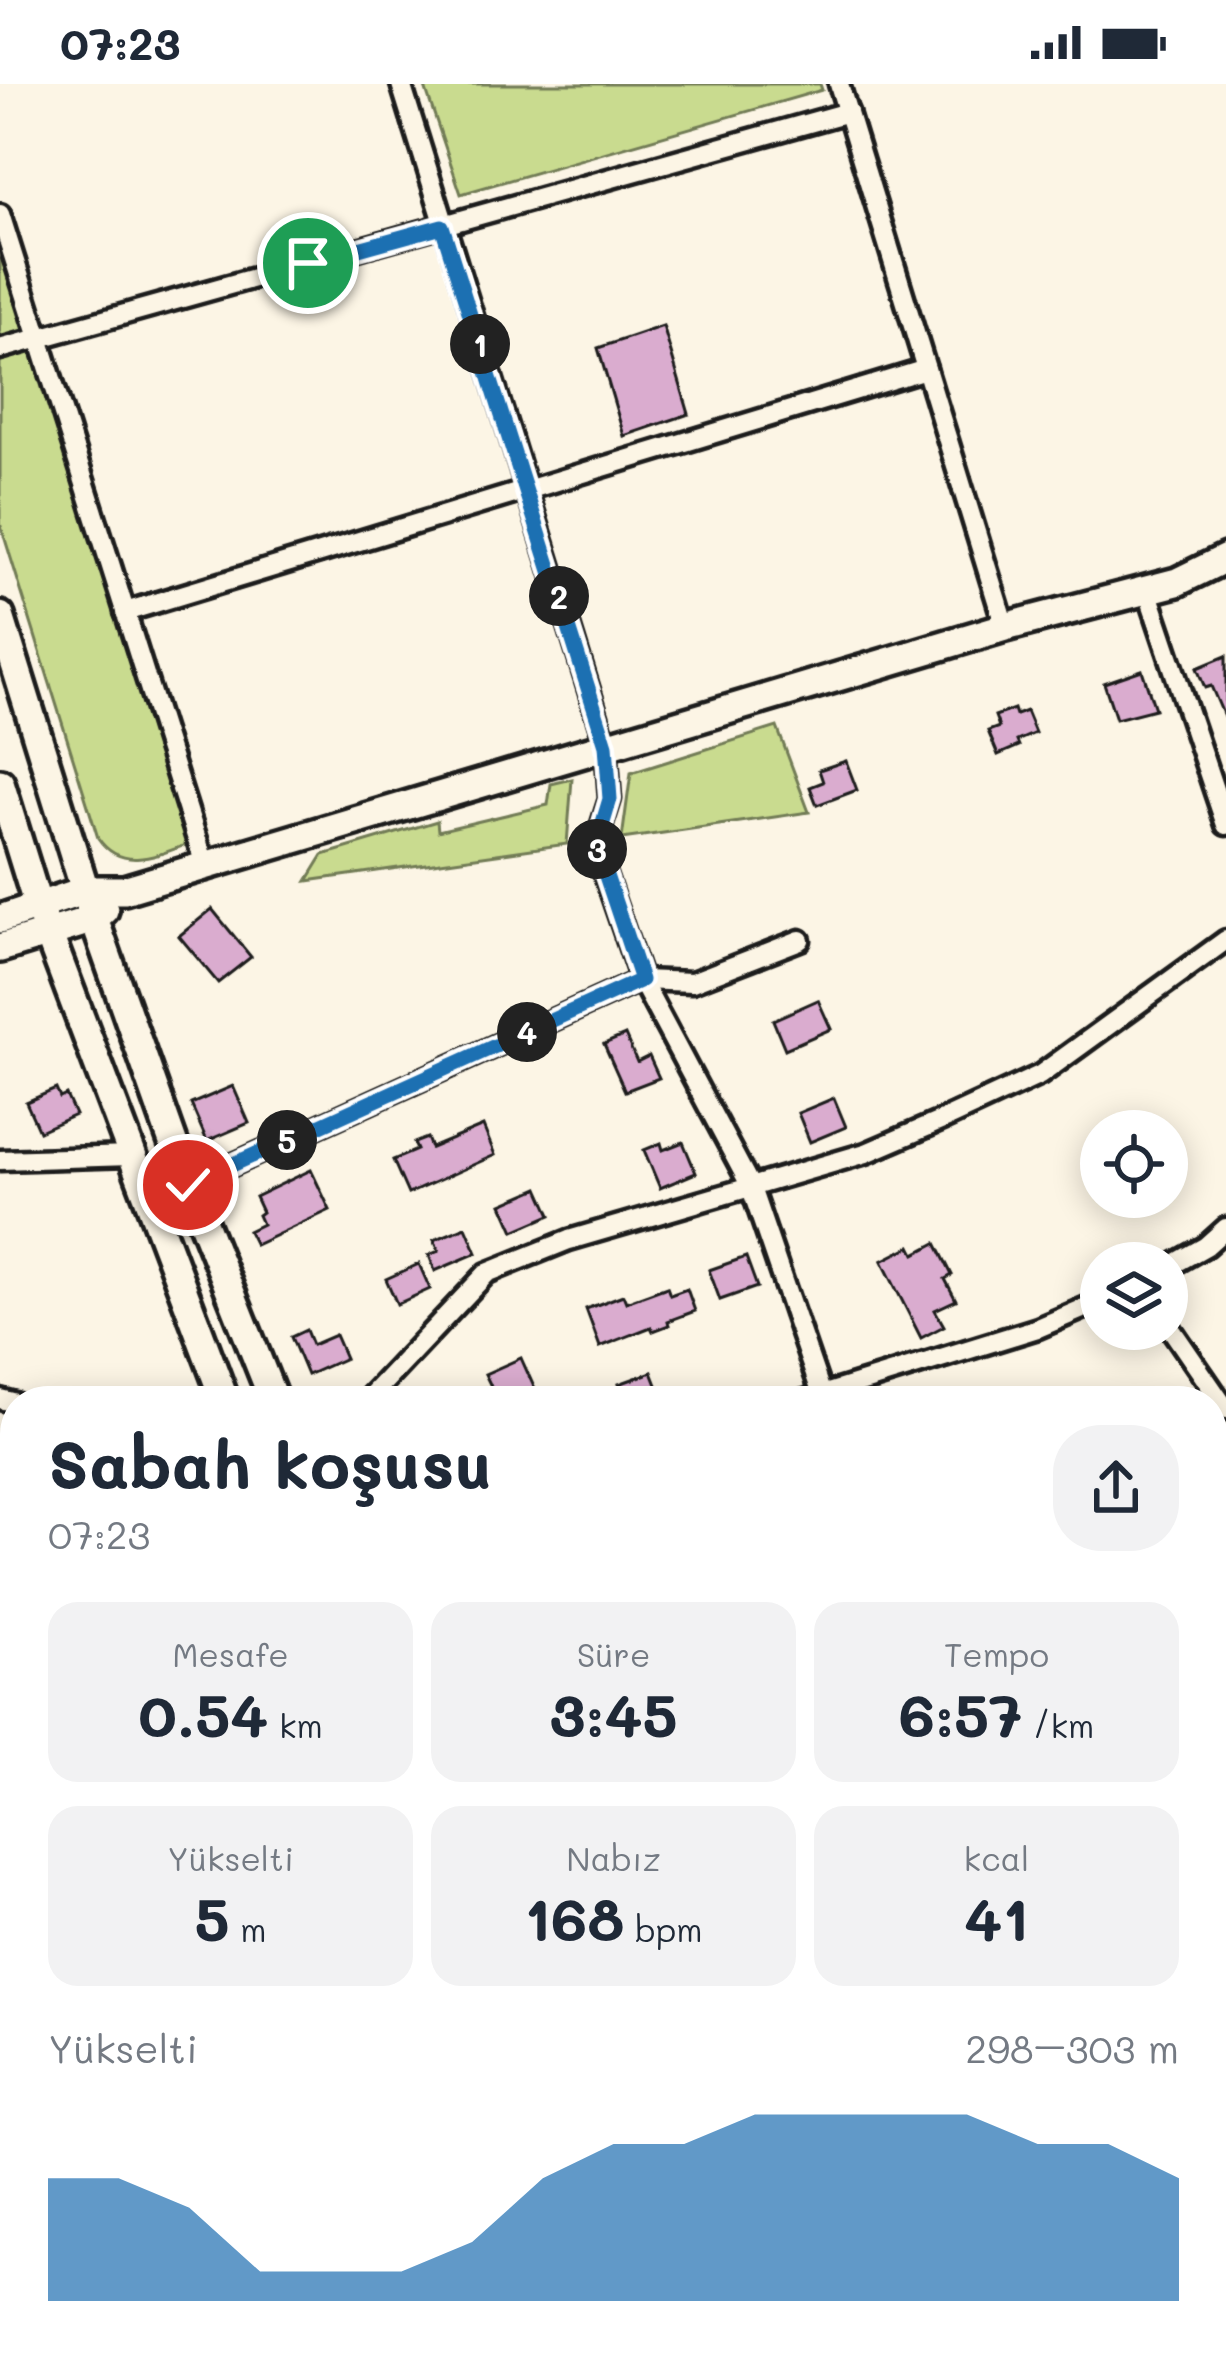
<!DOCTYPE html>
<html lang="tr">
<meta charset="utf-8">
<style>
body{margin:0;font-family:Mali,sans-serif;background:#f2f2f3;color:#1f2937;height:100vh;display:flex;flex-direction:column;font-size:45px;white-space:nowrap}
*{box-sizing:border-box;margin:0}
p{font-size:39px;color:#747a83}
.icon{flex:none;width:66px;height:66px;fill:none;stroke:currentColor;stroke-width:2;stroke-linecap:round;stroke-linejoin:round}
.map{position:relative;flex:1;overflow:hidden}
.side{position:absolute;left:0px;top:1302px;width:1227px;height:972px;display:flex;flex-direction:column;background:#fff;border-radius:48px 48px 0 0;box-shadow:0 6px 30px #0003}
.side>*{flex:none}
.controls{position:absolute;left:1080px;top:1026px;display:grid;gap:24px}
.controls a{display:grid;place-items:center;width:108px;height:108px;border-radius:50%;background:#fff;box-shadow:0 6px 30px #0003;font-size:60px}
.pin{position:absolute;display:grid;place-items:center;width:102px;height:102px;color:#fff;margin:-51px;border:6px solid #fff;border-radius:50%;box-shadow:0 3px 12px #0007}
.km{position:absolute;width:60px;height:60px;margin:-30px;border-radius:50%;background:#222;color:#fff;font-size:33px;line-height:60px;text-align:center}
.round{display:grid;place-items:center;flex:none;width:126px;height:126px;border-radius:48px;background:#f2f2f3}
.head{display:flex;align-items:center;justify-content:space-between;height:204px;padding:0 48px}
h1{font-size:66px;font-weight:800;line-height:90px}
.stats{display:grid;grid-template-columns:repeat(3,1fr);gap:18px;height:204px;padding:12px 48px}
.stats div{display:grid;align-content:center;border-radius:30px;background:#f2f2f3;text-align:center}
.stats b{font-size:60px;font-weight:800}
.stats small{font-size:33px;font-weight:400}
.stats p{font-size:33px}
.chart{height:336px;padding:24px 48px}
.chart p{display:flex;justify-content:space-between}
.chart svg{width:100%;height:216px;margin-top:12px;fill:#1f6fb2;opacity:.7}
.status{display:flex;justify-content:space-between;align-items:center;height:84px;padding:0 60px;background:#fff;direction:ltr}
.status svg{height:33px;fill:currentColor}
.map>svg:first-child{display:block}
.green{fill:#c9db8f;stroke:#727c56;stroke-width:3}
.building{fill:#daaccf;stroke:#1c1c1c;stroke-width:3}
.lines{fill:none;stroke-linecap:round;stroke-linejoin:round}
.lane-casing{stroke:#1c1c1c;stroke-width:18}
.street-casing{stroke:#1c1c1c;stroke-width:27}
.secondary-casing{stroke:#1c1c1c;stroke-width:36}
.lane{stroke:#fcf5e5;stroke-width:9}
.street{stroke:#fcf5e5;stroke-width:18}
.secondary{stroke:#fcf5e5;stroke-width:27}
.route-casing{stroke:#fff;stroke-width:24}
.route{stroke:#1f6fb2;stroke-width:15}
</style>
<div class="status"><b>07:23</b><svg viewBox="0 0 49 12"><path d="M0 12V9h3v3zM5 12V6h3v6zM10 12V3h3v9zM15 12V0h3v12zM26 1h20v11H26zM47 4h2v5h-2z"/></svg></div>
<div class="map">
<svg width="1226" height="2274" viewBox="0 0 1226 2274">
<rect width="100%" height="100%" fill="#fcf5e5"/>
<filter id="ink" filterUnits="userSpaceOnUse"><feTurbulence type="fractalNoise" baseFrequency=".00833" numOctaves="2"/><feDisplacementMap in="SourceGraphic" scale="24" xChannelSelector="R" yChannelSelector="G"/><feConvolveMatrix kernelMatrix="1 2 1 2 8 2 1 2 1" color-interpolation-filters="sRGB"/></filter>
<g filter="url(#ink)">
<!-- green -->
<g class="green">
<path d="M424,0H820L822,6L461,110Z"/>
<path d="M0,168L188,760C156,772 121,788 98,754L0,439Z"/>
<path d="M777,643L809,728L622,755L631,689Z"/>
<path d="M572,695L567,760L307,797L323,771L437,737L438,747L548,721L551,700Z"/>
</g>
<!-- building -->
<g class="building">
<path d="M663,242L689,330L624,352L598,264Z"/>
<path d="M1226,572V637L1211,602L1205,604L1197,584Z"/>
<path d="M1142,586L1155,625L1116,635L1104,599Z"/>
<path d="M1014,625L1016,631L1026,627L1035,649L1017,657L1019,662L998,671L988,647L999,643L995,632Z"/>
<path d="M846,677L857,706L817,721L810,703L823,698L819,686Z"/>
<path d="M212,825L251,873L218,899L179,852Z"/>
<path d="M818,916L831,945L785,965L773,936Z"/>
<path d="M625,951L637,978L649,972L659,994L625,1007L604,960Z"/>
<path d="M233,1002L249,1039L207,1057L191,1020Z"/>
<path d="M56,1005L60,1014L66,1011L75,1031L39,1047L26,1018Z"/>
<path d="M834,1014L846,1043L810,1058L798,1029Z"/>
<path d="M483,1042L495,1071L408,1110L393,1076L417,1066L414,1059L427,1054L431,1064Z"/>
<path d="M683,1058L696,1089L660,1104L644,1066L661,1059L663,1066Z"/>
<path d="M311,1086L330,1126L255,1161L248,1147L262,1140L258,1131L262,1128L255,1113Z"/>
<path d="M539,1104L551,1131L514,1147L502,1120Z"/>
<path d="M466,1143L477,1169L435,1187L429,1171L439,1167L434,1156Z"/>
<path d="M936,1159L952,1191L945,1195L956,1216L935,1226L944,1242L921,1254L882,1177L911,1162L915,1170Z"/>
<path d="M746,1173L757,1203L720,1216L709,1186Z"/>
<path d="M419,1180L430,1205L397,1220L386,1195Z"/>
<path d="M667,1203L670,1211L687,1205L695,1227L668,1237L669,1241L653,1247L651,1243L600,1263L586,1225L623,1211L626,1218Z"/>
<path d="M306,1246L312,1261L335,1251L345,1274L307,1291L291,1253Z"/>
<path d="M521,1274L538,1312L526,1317H498L485,1290Z"/>
<path d="M652,1288L659,1306L649,1309L653,1317H625L619,1300Z"/>
</g>
<g class="lines">
<defs>
<path id="lane" d="M0,2216L15,2220"/>
<g id="street">
<path d="M401,0L606,661L610,715L595,762L641,896L750,1101L822,1311"/>
<path d="M839,0L1005,543"/>
<path d="M0,130L205,781"/>
<path d="M0,265L848,28"/>
<path d="M1147,506L1226,741"/>
<path d="M125,528L926,285"/>
<path d="M0,1076L131,1072"/>
<path d="M188,1101L641,896L692,898L800,856"/>
<path d="M1167,1184L1206,1162L1226,1144"/>
<path d="M1167,1239L1226,1325"/>
<path d="M0,1315L15,1319"/>
<path d="M366,1317L487,1189L569,1156L866,1069L945,1035L1040,991L1226,856"/>
<path d="M802,1317L1038,1244L1101,1217"/>
<path d="M1212,1386L1226,1376"/>
<path d="M0,1391L15,1373"/>
<path d="M0,1454L15,1468"/>
<path d="M0,1551L15,1534"/>
<path d="M0,1680L15,1691"/>
<path d="M0,1719L15,1703"/>
<path d="M1212,1757L1226,1747"/>
<path d="M0,1839L15,1853"/>
<path d="M0,2002L15,2017"/>
<path d="M1212,2038L1226,2031"/>
<path d="M1212,2122L1226,2135"/>
<path d="M0,2147L15,2130"/>
<path d="M1212,2189L1226,2168"/>
<path d="M1012,2274L1019,2259"/>
<path d="M1159,2274L1167,2259"/>
</g>
<g id="secondary">
<path d="M0,532L94,835L188,1101L274,1317"/>
<path d="M0,699L38,822L225,1317"/>
<path d="M0,835L86,806H124L1005,543L1177,498L1226,474"/>
<path d="M0,864L94,835L104,826"/>
<path d="M358,2259L365,2274"/>
<path d="M666,2259L677,2274"/>
<path d="M705,2259L717,2274"/>
<path d="M256,2274L277,2259"/>
</g>
</defs>
<!-- lane casing -->
<use href="#lane" class="lane-casing"/>
<!-- street casing -->
<use href="#street" class="street-casing"/>
<!-- secondary casing -->
<use href="#secondary" class="secondary-casing"/>
<!-- lane -->
<use href="#lane" class="lane"/>
<!-- street -->
<use href="#street" class="street"/>
<!-- secondary -->
<use href="#secondary" class="secondary"/>
</g>
</g>
<g class="lines" filter="url(#ink)">
<defs>
<path id="route" d="M188,1101L641,896L596,762L610,715L606,661L442,142L308,179"/>
</defs>
<!-- route casing -->
<use href="#route" class="route-casing"/>
<!-- route -->
<use href="#route" class="route"/>
</g>
</svg>
<div class="controls">
<a><svg class="icon" aria-label="locate" viewBox="0 0 24 24"><circle cx="12" cy="12" r="6"/><path d="M12 2v4M12 18v4M2 12h4M18 12h4"/></svg></a>
<a><svg class="icon" aria-label="layers" viewBox="0 0 24 24"><path d="M12 4l9 5-9 5-9-5zM3 14l9 5 9-5"/></svg></a>
</div>
<div class="pin" style="left:308px;top:179px;background:#1e9e55"><svg class="icon" aria-label="arrive" viewBox="0 0 24 24"><path d="M6 21V4h12l-3 4 3 4H6"/></svg></div>
<div class="pin" style="left:188px;top:1101px;background:#d93025"><svg class="icon" aria-label="check" viewBox="0 0 24 24"><path d="M5 12l5 5 9-10"/></svg></div>
<b class="km" style="left:480px;top:260px">1</b>
<b class="km" style="left:559px;top:512px">2</b>
<b class="km" style="left:597px;top:765px">3</b>
<b class="km" style="left:527px;top:948px">4</b>
<b class="km" style="left:287px;top:1056px">5</b>
<section class="side">
<div class="head"><div><h1>Sabah koşusu</h1><p>07:23</p></div><a class="round"><svg class="icon" aria-label="share" viewBox="0 0 24 24"><path d="M12 15V3M7 8l5-5 5 5M5 13v7h14v-7"/></svg></a></div>
<div class="stats">
<div><p>Mesafe</p><b>0.54<small> km</small></b></div>
<div><p>Süre</p><b>3:45</b></div>
<div><p>Tempo</p><b>6:57<small> /km</small></b></div>
</div>
<div class="stats">
<div><p>Yükselti</p><b>5<small> m</small></b></div>
<div><p>Nabız</p><b>168<small> bpm</small></b></div>
<div><p>kcal</p><b>41</b></div>
</div>
<div class="chart"><p><span>Yükselti</span>298–303 m</p>
<svg viewBox="0 0 160 44" preserveAspectRatio="none"><path d="M0 44V19L10 19L20 25L30 38L40 38L50 38L60 32L70 19L80 12L90 12L100 6L110 6L120 6L130 6L140 12L150 12L160 19V44z"/></svg>
</div>
</section>
</div>
